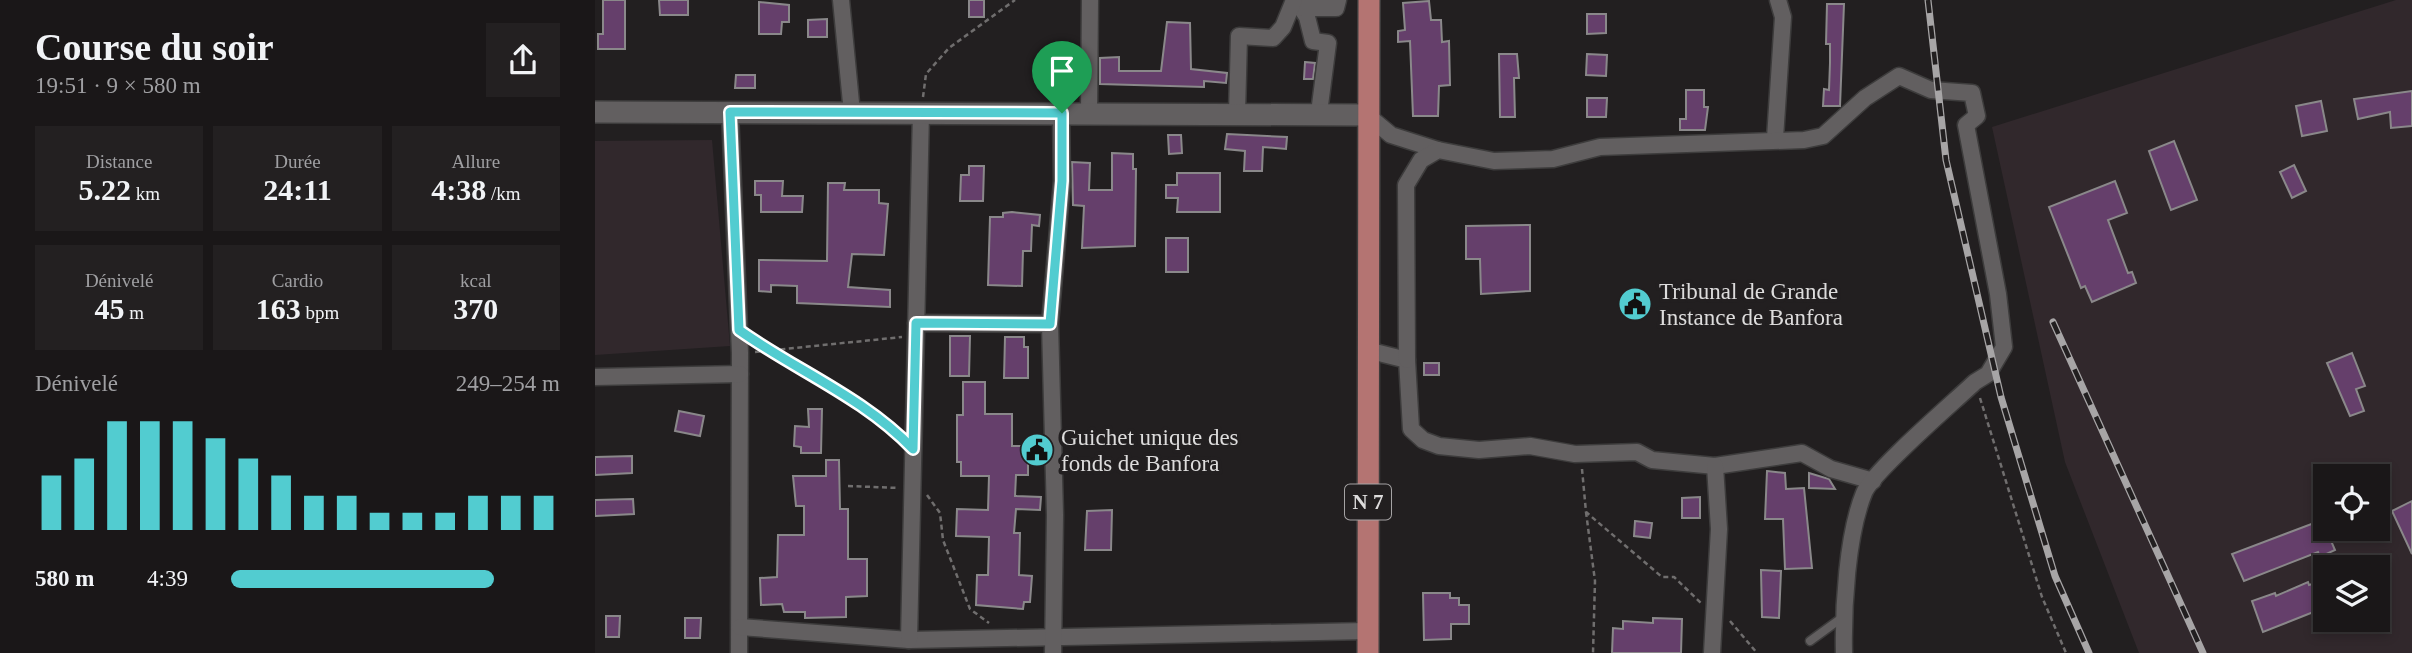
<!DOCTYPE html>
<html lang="fr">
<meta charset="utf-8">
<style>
body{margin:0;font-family:"Times New Roman",serif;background:#232021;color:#f1f3f6;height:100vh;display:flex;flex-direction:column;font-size:26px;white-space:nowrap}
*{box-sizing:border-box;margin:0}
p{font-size:23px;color:#9f9fa2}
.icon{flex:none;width:38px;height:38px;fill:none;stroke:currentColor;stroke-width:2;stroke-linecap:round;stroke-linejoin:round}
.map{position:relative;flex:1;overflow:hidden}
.drawer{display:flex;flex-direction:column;background:#1a1718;width:595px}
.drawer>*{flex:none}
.buttons{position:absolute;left:1718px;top:464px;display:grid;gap:14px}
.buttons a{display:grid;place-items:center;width:77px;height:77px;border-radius:0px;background:#1a1718;box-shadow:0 4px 10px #0003,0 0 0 2px #383637;font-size:35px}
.pin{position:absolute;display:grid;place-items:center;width:60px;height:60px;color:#fff;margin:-72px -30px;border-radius:50% 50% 50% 0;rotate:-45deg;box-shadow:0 0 7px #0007}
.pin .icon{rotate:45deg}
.round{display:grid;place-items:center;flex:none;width:74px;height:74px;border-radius:0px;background:#232021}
.overview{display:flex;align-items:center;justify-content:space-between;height:119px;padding:0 35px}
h1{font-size:38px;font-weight:600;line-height:52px}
.metrics{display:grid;grid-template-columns:repeat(3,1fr);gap:10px;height:119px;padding:7px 35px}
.metrics div{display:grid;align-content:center;border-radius:0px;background:#232021;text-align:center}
.metrics b{font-size:30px;font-weight:600}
.metrics small{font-size:19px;font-weight:400}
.metrics p{font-size:19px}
.chart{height:196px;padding:14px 35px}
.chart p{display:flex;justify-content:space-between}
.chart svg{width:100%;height:126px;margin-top:7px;stroke:#52ccd0;stroke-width:6}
ul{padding:0 35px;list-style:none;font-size:23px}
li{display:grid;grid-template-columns:112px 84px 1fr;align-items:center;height:52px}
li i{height:18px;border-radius:9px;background:#52ccd0}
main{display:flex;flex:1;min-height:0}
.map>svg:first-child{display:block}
.built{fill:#31282c;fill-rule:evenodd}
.building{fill:#653f6b;stroke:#8a888a;stroke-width:2}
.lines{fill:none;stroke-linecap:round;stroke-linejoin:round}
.service-casing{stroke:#3d3c3c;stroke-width:11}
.minor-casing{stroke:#3d3c3c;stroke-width:19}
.secondary-casing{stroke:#3d3c3c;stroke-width:24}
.trunk-casing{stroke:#3d3c3c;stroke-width:24}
.path{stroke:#706e6e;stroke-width:2.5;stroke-dasharray:5 3.5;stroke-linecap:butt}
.service{stroke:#625f60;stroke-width:8}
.minor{stroke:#625f60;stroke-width:16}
.secondary{stroke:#625f60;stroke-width:21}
.trunk{stroke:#b47472;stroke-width:21}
.rail-casing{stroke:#a7a5a6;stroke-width:7}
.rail{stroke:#221f20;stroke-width:4.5;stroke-dasharray:13;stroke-linecap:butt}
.route-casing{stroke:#fff;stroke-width:14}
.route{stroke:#52ccd0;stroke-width:9}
.labels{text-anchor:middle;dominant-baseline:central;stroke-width:7;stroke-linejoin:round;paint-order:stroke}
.shield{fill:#221f20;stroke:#a5a3a4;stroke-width:2}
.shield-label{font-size:21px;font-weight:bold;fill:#dddcdc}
.poi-label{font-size:23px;fill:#dddcdc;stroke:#221f20;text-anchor:start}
</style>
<main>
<section class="drawer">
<div class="overview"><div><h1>Course du soir</h1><p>19:51 · 9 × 580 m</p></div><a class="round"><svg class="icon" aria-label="share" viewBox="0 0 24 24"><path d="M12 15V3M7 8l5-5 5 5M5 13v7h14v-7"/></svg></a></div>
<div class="metrics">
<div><p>Distance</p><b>5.22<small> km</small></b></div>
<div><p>Durée</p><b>24:11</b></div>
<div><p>Allure</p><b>4:38<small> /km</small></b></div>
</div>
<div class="metrics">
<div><p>Dénivelé</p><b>45<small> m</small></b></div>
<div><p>Cardio</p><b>163<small> bpm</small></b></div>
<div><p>kcal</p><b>370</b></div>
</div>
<div class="chart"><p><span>Dénivelé</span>249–254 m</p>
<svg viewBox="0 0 160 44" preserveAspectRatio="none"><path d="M5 44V25M15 44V19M25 44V6M35 44V6M45 44V6M55 44V12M65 44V19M75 44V25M85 44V32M95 44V32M105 44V38M115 44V38M125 44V38M135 44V32M145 44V32M155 44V32"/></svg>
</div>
<ul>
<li><b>580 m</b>4:39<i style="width:80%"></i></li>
</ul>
</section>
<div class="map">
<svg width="1817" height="653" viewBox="0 0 1817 653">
<rect width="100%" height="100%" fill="#221f20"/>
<!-- built -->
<g class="built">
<path d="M1801,0H1817V653H1544L1470,462L1397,127ZM1731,476H1783V528H1731ZM1731,567H1783V620H1731Z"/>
<path d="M117,140L135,346L0,355V141Z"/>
</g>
<!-- building -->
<g class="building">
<path d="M8,0H30V49H3V34H8Z"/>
<path d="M64,0H93V15H65Z"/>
<rect x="374" y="0" width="15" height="17"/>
<path d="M834,1L836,20H846L847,42L854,41L855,85L844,86L843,116H818L815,41L803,42V31L810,30L808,3Z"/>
<path d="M164,2L194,5V22H187L186,34H164Z"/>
<path d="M1232,4H1249L1245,106H1228L1229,89L1234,90L1235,63V44H1231Z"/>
<path d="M992,14H1011V33L992,34Z"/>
<path d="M232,19V37H213V20Z"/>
<path d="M572,22L595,23L596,69L632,73L631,83L609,81V87L505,84V58L524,57V71H566Z"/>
<path d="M904,54H922L924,78H919L920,117H905Z"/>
<path d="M992,54L1012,55L1011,76L991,75Z"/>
<path d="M710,62L720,63L718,79H709Z"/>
<path d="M141,75H160V88H140Z"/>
<path d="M1091,90H1109V107H1113L1110,130H1085V119H1091Z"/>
<path d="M1817,91V126L1796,128L1795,112L1763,119L1759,99Z"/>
<path d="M992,98H1012L1011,117H992Z"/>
<path d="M1726,101L1732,131L1707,136L1701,106Z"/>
<path d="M632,134L692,137L691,149L668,147L667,171H649L650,151L630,149Z"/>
<path d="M573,135H586L587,153L574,154Z"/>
<path d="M1579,141L1602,200L1576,210L1554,151Z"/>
<path d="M517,153L538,154V169H541L540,246L487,248L489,206L478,205L477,162L495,163L494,190H517Z"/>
<path d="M1699,165L1711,191L1697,198L1685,172Z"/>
<path d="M374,166H389L388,201H365L366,175H374Z"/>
<path d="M582,173H625V212H582L583,198H571V185H582Z"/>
<path d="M160,181H188L187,196H208L207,212H166V195H160Z"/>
<path d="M1520,181L1532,213L1513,220L1533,273L1537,272L1541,283L1497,302L1490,286L1486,288L1454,207Z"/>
<path d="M233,183H250L249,190H284V203L293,204L289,255L257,254L253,287L295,290V307L202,303V286L176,285V292L164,291V260L232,261Z"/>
<path d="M417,212L445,215L444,226L437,225L436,251H428L427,286L393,285L395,217H408V213Z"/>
<path d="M935,225V291L886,294L885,259H871V226Z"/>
<rect x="571" y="238" width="22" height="34"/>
<path d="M355,336H375L374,376H355Z"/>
<path d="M410,337H429V347H433V378H409Z"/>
<path d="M1757,353L1770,386L1761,389L1769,411L1755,416L1732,363Z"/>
<rect x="829" y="363" width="15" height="12"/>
<path d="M368,382H390V414H417V446H433V475H421L420,496L446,497L445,510L421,509L419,533H425L424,575L437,576L435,602H429L428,609L381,605L382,575H393L394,537L361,536L362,509L393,510L394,476H366V462H362V415H368Z"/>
<path d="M213,409H227L226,453H206V447L199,446L200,426L214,427Z"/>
<path d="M84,411L109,416L105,436L80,431Z"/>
<path d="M37,456V473L0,475V457Z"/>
<path d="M231,460H244L245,509H253V559H272V596L251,597V617L210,618V612H189L187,604L166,605L165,578L182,577L183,535H209V506H201L198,476H231Z"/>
<path d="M1172,471L1190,473L1191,489L1209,488L1217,568L1190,569L1188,519H1170Z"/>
<path d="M1214,473L1234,479L1240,489L1214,488Z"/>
<path d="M1105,497V518H1087V498Z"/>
<path d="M38,499L39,514L0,516V500Z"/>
<path d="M1817,501V554L1797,511Z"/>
<path d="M517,510L516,550H490L492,511Z"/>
<path d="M1727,520L1740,550L1725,557L1723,552L1649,581L1637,554Z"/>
<path d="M1040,521L1057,523L1055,538L1039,536Z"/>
<path d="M1166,570L1186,571L1184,618L1167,617Z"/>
<path d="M1731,580V607L1668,632L1657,601L1680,593L1681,596L1713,582L1714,585Z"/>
<path d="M828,593H855V598H864V605H874V624H856V639L829,640Z"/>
<path d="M11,616H25L24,637H11Z"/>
<path d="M90,618H106L105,638H90Z"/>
<path d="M1058,618L1087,619L1086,653H1017L1018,628L1028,629V621L1058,623Z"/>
</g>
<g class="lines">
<defs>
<path id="service" d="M1215,641L1248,617"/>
<g id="minor">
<path d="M246,0L257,113"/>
<path d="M701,0L712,17L718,41L733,43L724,113"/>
<path d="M707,8H741L743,0"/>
<path d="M135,112L145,353L144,653"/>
<path d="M494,112L495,0"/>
<path d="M642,113L644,36L678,38L688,27L699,0"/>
<path d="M772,115L796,135L843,150"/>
<path d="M1180,138L1188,17L1183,0"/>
<path d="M321,323L455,324"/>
<path d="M772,350L812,360L816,429L828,440L844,446L884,450L935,446L980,454L1042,452L1057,460L1120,466L1207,453L1236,469L1278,481"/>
<path d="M812,360L811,185L826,160L843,150L899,161L958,159L1005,147L1209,140L1228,136L1270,98L1304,76L1336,90L1377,93L1382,116L1371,125L1403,294L1409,347L1393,374L1380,382C1359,402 1277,472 1269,493C1252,535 1248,608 1249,653"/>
<path d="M0,377L145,374"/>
<path d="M145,627L314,640L772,631"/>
<path d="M314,640L326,112"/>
<path d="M458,653L460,515L455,324L467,181L466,113"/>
<path d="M1117,653L1124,529L1120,466"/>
</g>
<path id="secondary" d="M0,112L772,115"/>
<path id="trunk" d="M773,653L774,0"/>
</defs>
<!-- service casing -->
<use href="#service" class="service-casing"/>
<!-- minor casing -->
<use href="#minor" class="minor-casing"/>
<!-- secondary casing -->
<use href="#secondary" class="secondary-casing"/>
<!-- trunk casing -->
<use href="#trunk" class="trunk-casing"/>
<!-- path -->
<g class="path">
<path d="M328,97L331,74L354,48L420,0"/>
<path d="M160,341L273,408L304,434"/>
<path d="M160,352L307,337"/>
<path d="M1385,398L1447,597L1471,653"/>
<path d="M987,469L991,512L1067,577H1079L1106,603"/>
<path d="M253,486L304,488"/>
<path d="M332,495L345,513L348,540L375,609L394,623"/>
<path d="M991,512L1000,581L998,653"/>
<path d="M1135,621L1162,653"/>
</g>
<!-- service -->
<use href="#service" class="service"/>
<!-- minor -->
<use href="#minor" class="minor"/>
<!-- secondary -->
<use href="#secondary" class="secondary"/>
<!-- trunk -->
<use href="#trunk" class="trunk"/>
<defs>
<g id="rail">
<path d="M1333,0L1351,160L1406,397L1460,576L1494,653"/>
<path d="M1458,322L1608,653"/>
</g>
</defs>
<!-- rail casing -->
<use href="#rail" class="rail-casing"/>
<!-- rail -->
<use href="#rail" class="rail"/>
</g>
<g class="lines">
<defs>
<path id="route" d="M135,112L467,113V181L455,324L321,323L318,449C268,397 202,371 144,330Z"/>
</defs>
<!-- route casing -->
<use href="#route" class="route-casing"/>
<!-- route -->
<use href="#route" class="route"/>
</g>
<!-- icons -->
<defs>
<symbol id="civic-disc" viewBox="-11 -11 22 22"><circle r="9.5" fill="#52ccd0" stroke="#221f20"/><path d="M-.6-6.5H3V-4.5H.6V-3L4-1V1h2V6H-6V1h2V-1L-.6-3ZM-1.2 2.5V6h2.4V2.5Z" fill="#111"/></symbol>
</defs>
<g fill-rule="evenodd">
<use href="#civic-disc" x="1021" y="285" width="38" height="38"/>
<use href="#civic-disc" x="423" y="431" width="38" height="38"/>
</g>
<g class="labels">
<!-- shield labels -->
<rect class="shield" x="750" y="484.5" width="46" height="35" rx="5"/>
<g class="shield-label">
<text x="773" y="502">N 7</text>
</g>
<!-- poi labels -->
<g class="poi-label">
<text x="1064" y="291">Tribunal de Grande<tspan x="1064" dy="26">Instance de Banfora</tspan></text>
<text x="466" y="437">Guichet unique des<tspan x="466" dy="26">fonds de Banfora</tspan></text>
</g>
</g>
</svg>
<div class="buttons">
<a><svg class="icon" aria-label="locate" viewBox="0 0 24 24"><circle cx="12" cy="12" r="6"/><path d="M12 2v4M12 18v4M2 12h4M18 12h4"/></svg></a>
<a><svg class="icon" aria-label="layers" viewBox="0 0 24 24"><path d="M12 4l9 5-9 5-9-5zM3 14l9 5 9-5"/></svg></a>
</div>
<div class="pin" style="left:467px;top:113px;background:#1e9e55"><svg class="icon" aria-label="arrive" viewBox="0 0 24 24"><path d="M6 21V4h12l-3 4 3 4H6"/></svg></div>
</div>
</main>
